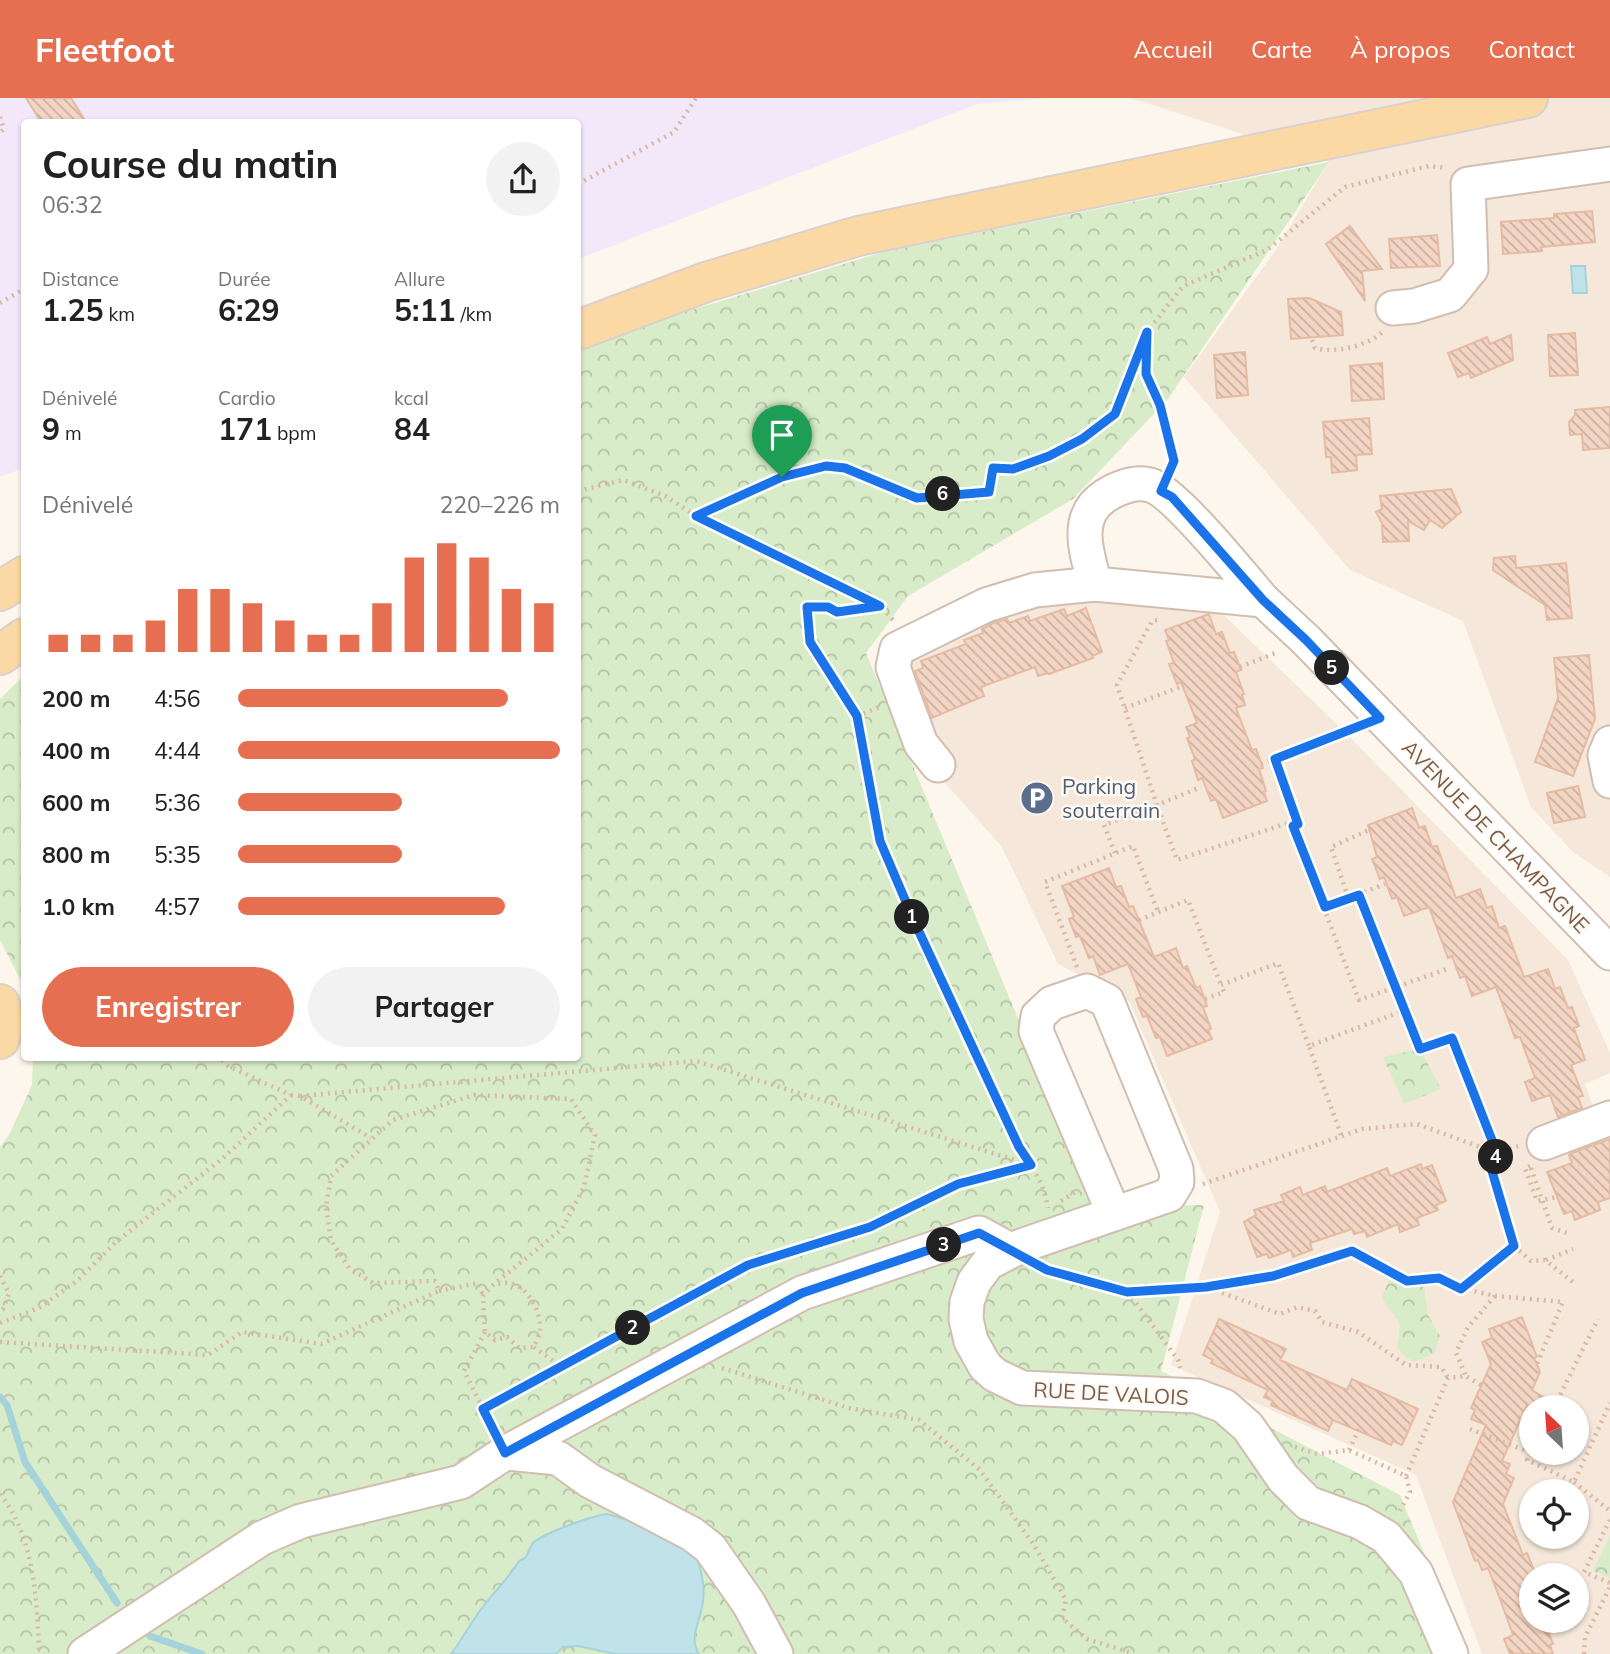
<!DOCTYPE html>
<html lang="fr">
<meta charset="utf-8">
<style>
body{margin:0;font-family:Mulish,sans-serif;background:#f2f2f2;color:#222;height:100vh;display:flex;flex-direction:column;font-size:26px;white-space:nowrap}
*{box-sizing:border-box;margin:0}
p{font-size:23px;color:#767676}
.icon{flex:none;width:38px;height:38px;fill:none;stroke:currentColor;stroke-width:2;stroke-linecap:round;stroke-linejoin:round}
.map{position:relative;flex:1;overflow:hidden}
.drawer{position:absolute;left:21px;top:21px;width:560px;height:942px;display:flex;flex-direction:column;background:#fff;border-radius:7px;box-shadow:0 2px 5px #0004}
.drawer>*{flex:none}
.needle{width:46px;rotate:335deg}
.controls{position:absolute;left:1519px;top:1297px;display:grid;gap:14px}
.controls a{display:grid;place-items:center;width:70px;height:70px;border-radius:50%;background:#fff;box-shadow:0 2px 5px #0004;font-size:35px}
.pin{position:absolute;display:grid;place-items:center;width:60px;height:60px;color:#fff;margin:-72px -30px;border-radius:50% 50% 50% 0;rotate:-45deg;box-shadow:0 0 7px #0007}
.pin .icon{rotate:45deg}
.km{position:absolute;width:35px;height:35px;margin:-18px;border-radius:50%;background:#222;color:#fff;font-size:19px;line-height:35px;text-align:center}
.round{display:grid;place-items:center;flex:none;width:74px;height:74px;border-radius:37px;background:#f2f2f2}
.headline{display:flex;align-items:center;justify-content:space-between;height:119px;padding:0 21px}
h1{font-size:38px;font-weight:700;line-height:52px}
.figures{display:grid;grid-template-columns:repeat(3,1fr);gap:10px;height:119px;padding:7px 21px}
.figures div{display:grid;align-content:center}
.figures b{font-size:30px;font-weight:700}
.figures small{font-size:19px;font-weight:400}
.figures p{font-size:19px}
.chart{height:196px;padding:14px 21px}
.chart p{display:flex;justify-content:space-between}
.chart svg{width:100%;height:126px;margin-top:7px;stroke:#e76f51;stroke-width:6}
.cta{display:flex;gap:14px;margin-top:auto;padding:14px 21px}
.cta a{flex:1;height:80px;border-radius:42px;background:#e76f51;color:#fff;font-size:28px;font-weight:700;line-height:80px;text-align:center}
.cta a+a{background:#f2f2f2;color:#222}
ul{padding:0 21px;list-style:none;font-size:23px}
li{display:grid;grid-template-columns:112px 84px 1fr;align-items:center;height:52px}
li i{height:18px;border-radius:9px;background:#e76f51}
header{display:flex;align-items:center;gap:42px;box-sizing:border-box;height:98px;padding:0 35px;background:#e76f51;color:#fff}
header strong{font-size:33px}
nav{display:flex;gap:38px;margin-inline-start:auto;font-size:24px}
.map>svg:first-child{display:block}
.residential{fill:#f5e8da;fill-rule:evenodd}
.education{fill:#f3e8fa}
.park{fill:url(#park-crowns)}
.water{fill:#bfe3e8;stroke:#a5d3da;stroke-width:2}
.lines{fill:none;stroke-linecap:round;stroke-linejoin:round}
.stream{stroke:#a5d3da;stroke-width:7}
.building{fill:url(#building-back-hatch);stroke:#e6bba3;stroke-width:2}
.minor-casing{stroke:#d1beb0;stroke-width:37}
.major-casing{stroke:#dad1cd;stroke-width:42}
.path{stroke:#d9b8a5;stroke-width:4.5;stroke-dasharray:2 5;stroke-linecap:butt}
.minor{stroke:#fff;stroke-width:33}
.major{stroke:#fbd9a5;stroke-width:38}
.route-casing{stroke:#fff;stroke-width:14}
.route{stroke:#1a73e8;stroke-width:9}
.labels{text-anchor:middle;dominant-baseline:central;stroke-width:5;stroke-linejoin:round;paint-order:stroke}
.service-label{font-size:21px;fill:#4e5e75;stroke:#fffaf3;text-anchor:start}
.street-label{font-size:21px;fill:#7a5c4d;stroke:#fffaf3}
</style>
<header>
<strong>Fleetfoot</strong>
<nav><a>Accueil</a><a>Carte</a><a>À propos</a><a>Contact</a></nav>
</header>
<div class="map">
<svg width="1610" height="1556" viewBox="0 0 1610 1556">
<defs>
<pattern id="park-crowns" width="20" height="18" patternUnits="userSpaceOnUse" patternTransform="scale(1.75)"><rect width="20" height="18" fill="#d8ecc9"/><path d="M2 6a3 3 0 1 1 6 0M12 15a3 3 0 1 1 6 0" fill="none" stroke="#b4c2a5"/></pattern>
<pattern id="building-back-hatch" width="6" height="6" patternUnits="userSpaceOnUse" patternTransform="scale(1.75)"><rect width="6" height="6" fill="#f3d5c3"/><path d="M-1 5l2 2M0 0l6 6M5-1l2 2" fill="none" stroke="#cab0a1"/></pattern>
</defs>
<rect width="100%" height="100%" fill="#fdf6ec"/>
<!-- residential -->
<g class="residential">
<path d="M1131,0H1610V779L1574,755L1531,709L1463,523L1350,472L1184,279L1275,153L1329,64Z"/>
<path d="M1083,499L1209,503L1347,636L1568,862L1610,955V975L1585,986L1601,1031L1610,1028V1556H1482L1416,1377L1171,1267L1220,1114L1129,903L1058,866L1002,749L924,661L884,563L1020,510ZM1531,1309H1577V1354H1531ZM1531,1393H1577V1438H1531ZM1531,1477H1577V1522H1531Z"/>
</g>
<!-- education -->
<path class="education" d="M0,0H1050L977,6L578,161V24H24V370L0,379Z"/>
<!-- park -->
<g class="park">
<path d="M1329,64L1168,301L1073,401L908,498L866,555L1096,1108L1204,1107L1161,1273L1400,1397L1466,1556H0V1049L9,1037L32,987L33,959H578V248L589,243L883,154Z"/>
<path d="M24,577V889L0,842V601Z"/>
<path d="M1420,951L1441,991L1404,1006L1383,959Z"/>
<path d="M1404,1174L1417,1176L1424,1187L1428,1217L1440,1238L1434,1256L1414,1264L1404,1258L1397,1249C1397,1242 1401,1231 1399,1225C1395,1214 1386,1211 1382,1199L1391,1178Z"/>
<path d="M1610,1438V1480L1593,1473Z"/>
</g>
<!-- water -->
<g class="water">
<path d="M1571,168H1585L1587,195H1573Z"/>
<path d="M607,1416L638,1425L640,1428C651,1430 683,1443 690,1450C702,1463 706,1493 702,1509C699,1525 689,1541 699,1556H615L578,1548L563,1549L556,1556H451C462,1542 471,1524 482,1510C494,1494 509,1480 519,1463L525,1460C528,1456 530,1449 533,1445C544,1435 591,1418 607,1416Z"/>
</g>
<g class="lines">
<!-- stream -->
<g class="stream">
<path d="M0,1299L7,1307L25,1364L117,1505"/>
<path d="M150,1538L202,1556"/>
</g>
</g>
<!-- building -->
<g class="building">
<path d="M26,0H71L86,24H41Z"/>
<path d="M1592,113L1595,144L1541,149L1542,153L1503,156L1501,124L1554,120V116Z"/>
<path d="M1350,128L1382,171L1362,173L1365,203L1326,146Z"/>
<path d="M1437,137L1440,168L1391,170L1389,141Z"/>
<path d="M1309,200L1341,214L1343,237L1291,241L1288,201Z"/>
<path d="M1575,235L1578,277L1550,278L1548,237Z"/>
<path d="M1511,237L1513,262L1471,280L1469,275L1458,279L1448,255L1487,239L1490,246Z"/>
<path d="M1245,254L1248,297L1217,300L1214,257Z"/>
<path d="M1382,265L1384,301L1352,303L1350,268Z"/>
<path d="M1610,309V350L1583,352L1582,336L1570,337L1569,324L1575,317V312Z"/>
<path d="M1369,320L1372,356L1356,357L1357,372L1332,375L1331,359H1326L1323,324Z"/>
<path d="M1451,391L1461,414L1442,430L1430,422L1424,432L1408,423L1409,443L1383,444L1382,425L1376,414L1382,411L1380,398Z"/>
<path d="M1515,458L1516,470L1566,465L1572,520L1547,522L1545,507L1493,472L1494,460Z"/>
<path d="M1086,510L1102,554L1092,558L1093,560L1049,576L1048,575L1038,578L1035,569L981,589L984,598L932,620L915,573L923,570L921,563L966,546L964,542L983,535L982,531L993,525L1007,521L1009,525L1028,518L1030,523L1064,511L1067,518Z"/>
<path d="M1209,516L1216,536L1222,534L1230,555L1234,554L1241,572L1236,574L1244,596L1242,597L1245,607L1236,610L1252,652L1256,651L1263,670L1259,671L1266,693L1264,694L1267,703L1223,720L1216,701L1211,703L1202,680L1198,682L1192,663L1195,661L1187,640L1190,639L1186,629L1197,625L1181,584L1177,586L1169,566L1174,565L1166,543L1169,542L1165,532Z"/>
<path d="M1589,557L1595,621L1573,678L1535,664L1558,600L1554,560Z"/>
<path d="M1578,688L1585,719L1554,725L1547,695Z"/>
<path d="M1412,710L1419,730L1425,728L1432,749L1437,748L1456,800L1480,791L1487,810L1492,808L1499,830L1505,828L1524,879L1548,871L1555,891L1560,889L1568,910L1572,909L1579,928L1574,930L1585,962L1571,967L1583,998L1578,999L1582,1010L1558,1019L1550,997L1532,1003L1525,984L1535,980L1520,939L1515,940L1496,889L1472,898L1465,878L1460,880L1452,858L1448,860L1429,809L1404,818L1397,799L1392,801L1384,779L1380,781L1372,761L1377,759L1368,727Z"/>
<path d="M1109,770L1116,789L1121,788L1129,809L1133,808L1154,859L1176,850L1183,870L1187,868L1196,890L1200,888L1207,908L1203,909L1211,931L1208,932L1212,941L1167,958L1160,939L1156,940L1147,918L1143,919L1136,901L1141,899L1128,866L1100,877L1093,858L1089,860L1080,838L1076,839L1069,821L1074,819L1062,788Z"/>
<path d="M1610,1041V1100L1598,1104L1600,1112L1575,1122L1572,1113L1564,1116L1547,1074L1572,1065L1569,1057L1572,1055Z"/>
<path d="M1421,1066L1422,1071L1432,1067L1446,1103L1436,1107L1438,1112L1417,1120L1419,1127L1400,1134L1398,1126L1367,1139L1365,1133L1354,1136L1352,1131L1310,1145L1312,1152L1293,1159L1291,1152L1269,1160L1267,1156L1257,1159L1244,1124L1256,1117L1254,1112L1284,1103L1281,1097L1300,1089L1303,1097L1325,1088L1327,1094L1387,1070L1390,1078Z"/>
<path d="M1522,1219L1537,1259L1534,1260L1540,1274L1532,1292L1560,1309H1526L1502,1363L1510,1366L1506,1376L1514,1380L1503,1406L1523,1457L1527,1455L1536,1477H1531V1522H1544L1553,1546L1550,1547L1553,1556H1510L1504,1541L1513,1537L1500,1501L1488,1470L1482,1472L1478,1462L1475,1463L1453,1404L1486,1327L1471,1321L1475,1312L1471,1310L1491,1266L1482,1244L1492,1240L1489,1231Z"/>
<path d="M1219,1221L1286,1251L1280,1262L1327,1283L1347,1292L1352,1281L1418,1311L1402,1347L1393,1343L1391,1347L1333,1322L1328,1333L1271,1307L1273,1303L1264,1299L1268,1292L1211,1265L1213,1262L1203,1257Z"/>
</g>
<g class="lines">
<defs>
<g id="minor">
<path d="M1393,210L1414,208L1450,197L1471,171L1468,86L1610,66"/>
<path d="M1095,486C1087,456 1073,419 1105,398C1118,390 1134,383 1150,387C1174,393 1243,479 1263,502"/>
<path d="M1610,645L1605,657L1610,683"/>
<path d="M938,667L921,646L904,600L893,569L897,551L986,507L1035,492L1095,486L1263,502L1306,542L1610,855"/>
<path d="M1544,1045L1610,1020"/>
<path d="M1114,1116L1036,933L1038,918L1052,905L1087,893L1107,903L1176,1071L1177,1084L1169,1097L1021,1148L988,1165L974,1184L967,1204L966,1221L971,1243L985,1268L995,1277L1022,1290L1197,1298L1224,1308L1248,1329L1283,1380L1308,1405L1360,1424L1386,1439L1416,1475L1451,1556"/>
<path d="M505,1355L558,1360L590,1383L692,1436L710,1450L749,1506L776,1556"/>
<path d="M85,1556L262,1440L301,1423L461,1384L505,1355L802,1195L979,1135L1010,1152"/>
</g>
<g id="major">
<path d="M578,232L706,184L858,138L1528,0"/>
<path d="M0,493L24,478"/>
<path d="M0,557L24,540"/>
<path d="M0,906L4,925L0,941"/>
</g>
</defs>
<!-- minor casing -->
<use href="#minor" class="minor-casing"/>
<!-- major casing -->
<use href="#major" class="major-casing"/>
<!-- path -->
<g class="path">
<path d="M0,19L4,31L0,35"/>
<path d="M578,86L674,34L696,0"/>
<path d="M0,205L24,191"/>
<path d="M1312,242L1315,250C1333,256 1370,248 1383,233"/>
<path d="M1171,370L1175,363L1160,307L1146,276L1147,234L1183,188L1267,152L1345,89L1429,68L1446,70"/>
<path d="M578,393L623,382L665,398L696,418L773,458L880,508L894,523"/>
<path d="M696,418L782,379L826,368L845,370L917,400L989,394L993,370L1013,371L1049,358L1082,341L1115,316L1146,238"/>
<path d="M880,508L837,514L828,509H807L810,544L857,618L880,743L915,825L1019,1049C1032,1068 1045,1087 1048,1110"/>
<path d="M1157,522L1152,523L1117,587L1157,707L1201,689"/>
<path d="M1240,569L1278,554"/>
<path d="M1125,610L1180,589"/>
<path d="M857,618L880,609"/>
<path d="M1275,661L1299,726L1293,728"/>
<path d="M1261,666L1355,629"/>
<path d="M1115,755L1104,727L1157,707L1177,762L1291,724L1359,902L1450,870"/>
<path d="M1325,809L1385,786"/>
<path d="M1139,822L1188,802L1221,887"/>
<path d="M1077,869L1045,784L1133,748L1158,814"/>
<path d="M1205,901L1224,894L1221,887L1278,865L1309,948"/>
<path d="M291,997L300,998L371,1040"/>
<path d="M300,998L696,963L1031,1067"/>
<path d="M1341,1037L1309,948L1405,912"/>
<path d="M1530,1068L1525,1070L1537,1103L1557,1099"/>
<path d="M1531,1070L1552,1130L1567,1135"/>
<path d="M1203,1086L1362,1031L1417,1026L1497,1055L1518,1048"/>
<path d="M1061,1103L1077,1093"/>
<path d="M1514,1148L1531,1163L1545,1162L1573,1184"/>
<path d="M1546,1162L1573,1151"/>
<path d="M1042,1169L1127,1194L1206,1189L1273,1178L1352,1153L1407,1183L1439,1180L1461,1190L1514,1148L1492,1072L1497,1055L1452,940L1420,951L1358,797L1346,793L1331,749L1369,732"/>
<path d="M0,1178L9,1195L3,1211L0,1212"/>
<path d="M1209,1190L1280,1216L1297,1209L1315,1213L1322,1224L1358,1234L1406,1267L1441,1269L1448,1280"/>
<path d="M1461,1190L1495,1198L1468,1229L1456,1255L1466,1278"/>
<path d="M439,1193L478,1185L483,1197"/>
<path d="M1128,1194L1178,1262L1180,1270"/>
<path d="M1495,1198L1563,1204L1537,1266"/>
<path d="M0,1225L39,1210L77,1183L117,1143L222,1061L291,997L228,968L219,959"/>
<path d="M485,1234L464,1273L494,1333"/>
<path d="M0,1244L208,1257L242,1234L321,1246L439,1193L435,1183L373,1185L349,1170L331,1142L326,1109L331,1078L393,1022L474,997L571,1001L595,1037L584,1089L562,1131L493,1187L483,1198L485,1234L495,1242L507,1239L519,1250L534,1249C536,1244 539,1238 540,1233C542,1215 528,1188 509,1185C504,1184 498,1186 493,1187"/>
<path d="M534,1249L561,1269"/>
<path d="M722,1270L849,1310L919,1322L980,1372L1034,1447L1066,1502L1062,1520L1087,1541L1129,1554L1126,1556"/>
<path d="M1554,1309L1598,1221"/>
<path d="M483,1311L748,1167L870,1129L958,1086L1031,1067"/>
<path d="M1470,1331L1531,1355"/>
<path d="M1295,1349L1317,1356L1349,1352L1406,1378L1410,1394L1398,1416"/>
<path d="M1349,1352L1360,1329"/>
<path d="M1531,1354L1527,1362L1574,1384L1610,1305"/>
<path d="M1406,1378L1448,1280L1466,1278L1481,1287"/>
<path d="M1574,1384L1610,1413"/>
<path d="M0,1396C35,1439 37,1504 39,1556"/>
<path d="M1610,1422L1584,1474L1610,1485"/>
<path d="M1584,1556L1585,1539L1610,1489"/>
</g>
<!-- minor -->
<use href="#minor" class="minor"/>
<!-- major -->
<use href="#major" class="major"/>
</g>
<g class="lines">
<defs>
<path id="route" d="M1147,234L1146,276L1160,307L1174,363L1161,393L1172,399L1263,502L1306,542L1380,620L1275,661L1298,726L1293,728L1325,809L1359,797L1420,951L1452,940L1497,1055L1492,1073L1514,1148L1461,1191L1439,1180L1407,1183L1352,1153L1273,1178L1206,1189L1127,1194L1047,1172L979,1135L802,1195L505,1355L483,1311L748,1167L870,1129L958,1086L1031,1067L1019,1049L915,825L880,743L857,618L810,544L807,509H828L837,514L880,508L696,418L782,379L826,368L845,370L917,400L989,394L993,370L1013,371L1049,358L1082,341L1115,316Z"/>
</defs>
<!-- route casing -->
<use href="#route" class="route-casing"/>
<!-- route -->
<use href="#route" class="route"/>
</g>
<!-- icons -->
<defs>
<symbol id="parking-disc" viewBox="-11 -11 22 22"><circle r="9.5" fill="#5c6f8a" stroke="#fffaf3"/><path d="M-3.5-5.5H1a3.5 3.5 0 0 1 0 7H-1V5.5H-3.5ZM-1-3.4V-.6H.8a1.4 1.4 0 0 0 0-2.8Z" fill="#fff"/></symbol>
</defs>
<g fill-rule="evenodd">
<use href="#parking-disc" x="1018" y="681" width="38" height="38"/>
</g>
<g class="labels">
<!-- service labels -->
<g class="service-label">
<text x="1062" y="688">Parking<tspan x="1062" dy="24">souterrain</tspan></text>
</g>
<!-- street labels -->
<g class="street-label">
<text transform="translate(1496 738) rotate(46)">AVENUE DE CHAMPAGNE</text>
<text transform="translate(1111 1295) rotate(3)">RUE DE VALOIS</text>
</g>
</g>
</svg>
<div class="controls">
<a><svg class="needle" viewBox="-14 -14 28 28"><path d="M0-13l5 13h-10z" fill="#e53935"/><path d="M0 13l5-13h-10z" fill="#767676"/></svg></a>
<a><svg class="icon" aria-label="locate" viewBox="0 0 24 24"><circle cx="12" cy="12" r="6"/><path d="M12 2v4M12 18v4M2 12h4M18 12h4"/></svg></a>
<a><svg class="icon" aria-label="layers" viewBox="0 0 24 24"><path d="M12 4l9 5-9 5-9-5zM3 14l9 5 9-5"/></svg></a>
</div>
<div class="pin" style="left:782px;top:379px;background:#1e9e55"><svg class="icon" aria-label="arrive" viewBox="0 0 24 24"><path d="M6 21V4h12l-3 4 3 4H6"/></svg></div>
<b class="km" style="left:912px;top:819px">1</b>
<b class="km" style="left:633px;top:1230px">2</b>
<b class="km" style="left:944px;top:1147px">3</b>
<b class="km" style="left:1496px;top:1059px">4</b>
<b class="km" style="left:1332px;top:570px">5</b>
<b class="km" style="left:943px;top:396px">6</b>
<section class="drawer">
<div class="headline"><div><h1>Course du matin</h1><p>06:32</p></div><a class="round"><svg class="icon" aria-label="share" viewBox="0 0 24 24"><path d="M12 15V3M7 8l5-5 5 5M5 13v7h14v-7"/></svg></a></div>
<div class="figures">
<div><p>Distance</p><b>1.25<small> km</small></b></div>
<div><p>Durée</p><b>6:29</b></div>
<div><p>Allure</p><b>5:11<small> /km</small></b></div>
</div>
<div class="figures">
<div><p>Dénivelé</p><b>9<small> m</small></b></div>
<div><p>Cardio</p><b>171<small> bpm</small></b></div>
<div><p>kcal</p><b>84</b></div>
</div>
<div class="chart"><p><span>Dénivelé</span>220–226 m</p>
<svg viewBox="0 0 160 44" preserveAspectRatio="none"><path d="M5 44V38M15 44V38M25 44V38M35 44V33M45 44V22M55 44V22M65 44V27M75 44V33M85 44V38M95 44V38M105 44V27M115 44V11M125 44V6M135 44V11M145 44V22M155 44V27"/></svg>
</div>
<ul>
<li><b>200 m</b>4:56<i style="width:84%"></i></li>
<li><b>400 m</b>4:44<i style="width:100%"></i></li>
<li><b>600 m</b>5:36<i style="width:51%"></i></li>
<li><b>800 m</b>5:35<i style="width:51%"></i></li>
<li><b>1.0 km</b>4:57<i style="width:83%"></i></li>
</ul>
<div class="cta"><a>Enregistrer</a><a>Partager</a></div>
</section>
</div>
